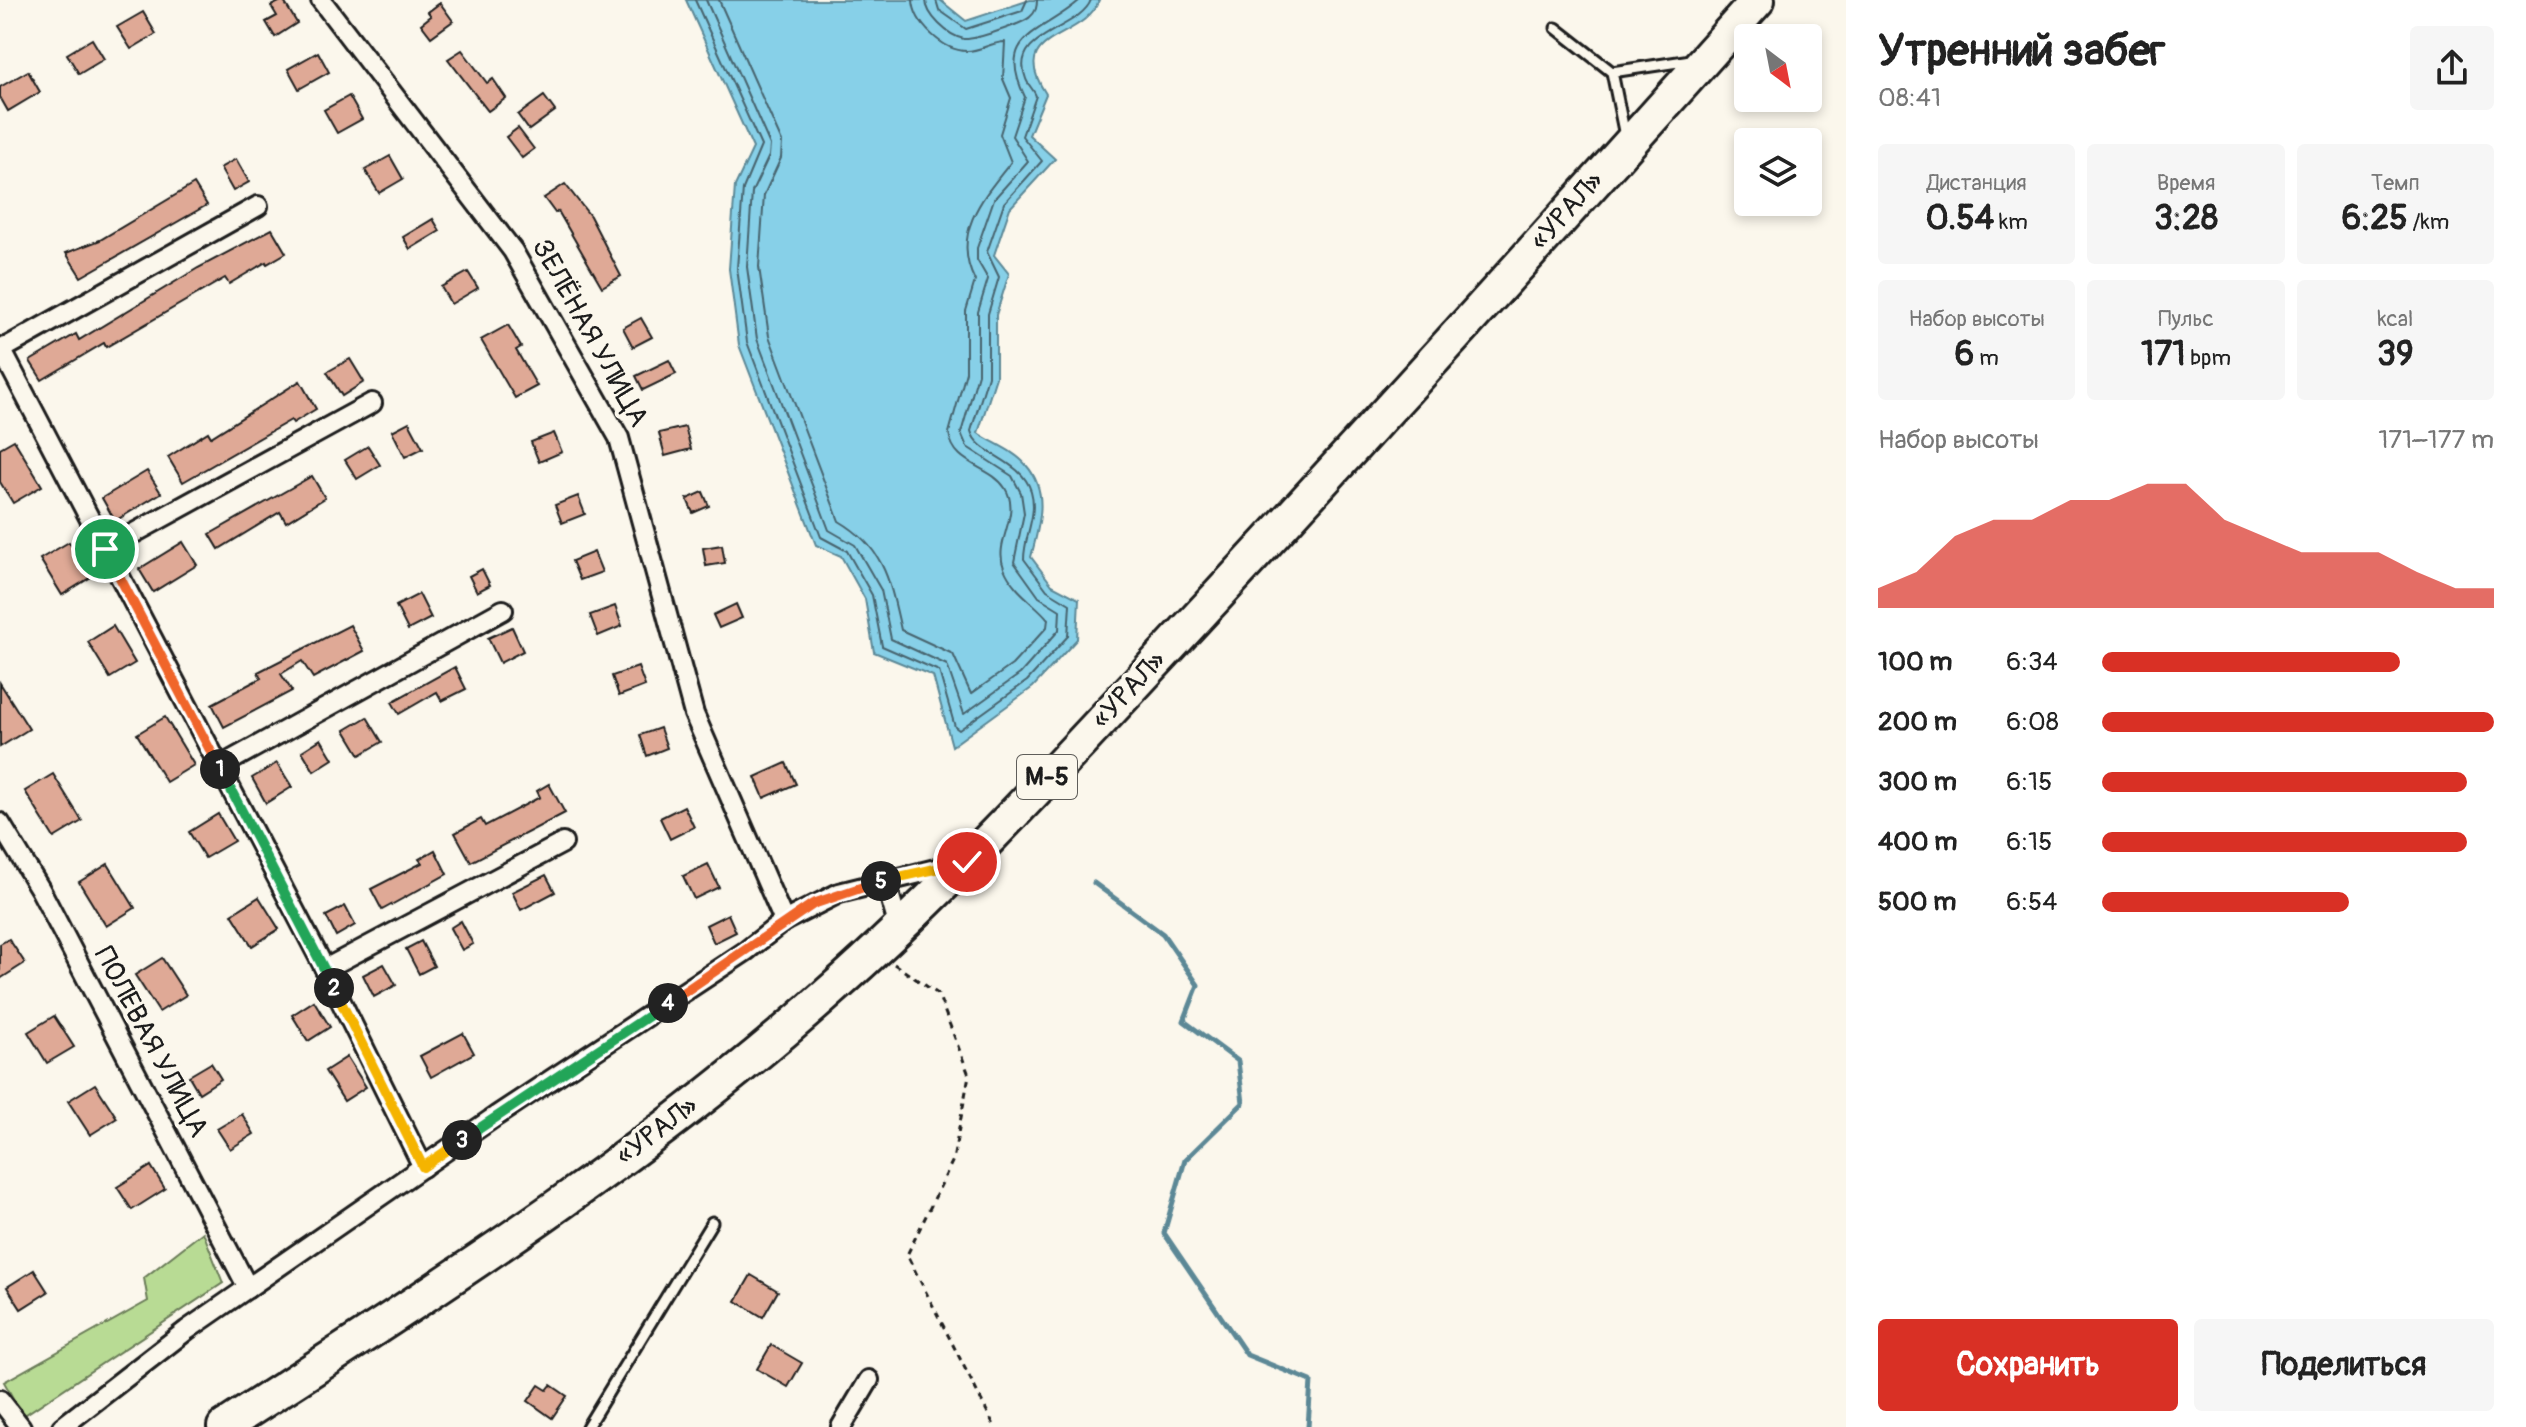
<!DOCTYPE html>
<html lang="ru">
<meta charset="utf-8">
<style>
body{margin:0;font-family:Pangolin,sans-serif;background:#f6f6f6;color:#222;height:100vh;display:flex;flex-direction:column;font-size:30px;white-space:nowrap}
*{box-sizing:border-box;margin:0}
p{font-size:26px;color:#767676}
.icon{flex:none;width:44px;height:44px;fill:none;stroke:currentColor;stroke-width:2;stroke-linecap:round;stroke-linejoin:round}
.map{position:relative;flex:1;overflow:hidden}
.details{display:flex;flex-direction:column;background:#fff;width:680px}
.details>*{flex:none}
.needle{width:52px;rotate:148deg}
.controls{position:absolute;left:1734px;top:24px;display:grid;gap:16px}
.controls a{display:grid;place-items:center;width:88px;height:88px;border-radius:8px;background:#fff;box-shadow:0 4px 12px #0003;font-size:40px}
.pin{position:absolute;display:grid;place-items:center;width:68px;height:68px;color:#fff;margin:-34px;border:4px solid #fff;border-radius:50%;box-shadow:0 2px 8px #0007}
.km{position:absolute;width:40px;height:40px;margin:-20px;border-radius:50%;background:#222;color:#fff;font-size:22px;line-height:40px;text-align:center}
.round{display:grid;place-items:center;flex:none;width:84px;height:84px;border-radius:8px;background:#f6f6f6}
.headline{display:flex;align-items:center;justify-content:space-between;height:136px;padding:0 32px}
h1{font-size:44px;font-weight:800;line-height:60px}
.metrics{display:grid;grid-template-columns:repeat(3,1fr);gap:12px;height:136px;padding:8px 32px}
.metrics div{display:grid;align-content:center;border-radius:8px;background:#f6f6f6;text-align:center}
.metrics b{font-size:34px;font-weight:800}
.metrics small{font-size:22px;font-weight:400}
.metrics p{font-size:22px}
.chart{height:224px;padding:16px 32px}
.chart p{display:flex;justify-content:space-between}
.chart svg{width:100%;height:144px;margin-top:8px;fill:#d93025;opacity:.7}
.primary-button{display:flex;gap:16px;margin-top:auto;padding:16px 32px}
.primary-button a{flex:1;height:92px;border-radius:8px;background:#d93025;color:#fff;font-size:32px;font-weight:800;line-height:92px;text-align:center}
.primary-button a+a{background:#f6f6f6;color:#222}
ul{padding:0 32px;list-style:none;font-size:26px}
li{display:grid;grid-template-columns:128px 96px 1fr;align-items:center;height:60px}
li i{height:20px;border-radius:10px;background:#d93025}
main{display:flex;flex:1;min-height:0}
.map>svg:first-child{display:block}
.green{fill:#b8db94;stroke:#6a7c58;stroke-width:2}
.water{fill:#87d0e8;stroke:#5c8896;stroke-width:2}
.lines{fill:none;stroke-linecap:round;stroke-linejoin:round}
.shore{stroke:#47646e;stroke-width:2}
.stream{stroke:#5c8896;stroke-width:5}
.building{fill:#dfa996;stroke:#1c1c1c;stroke-width:2}
.lane-casing{stroke:#1c1c1c;stroke-width:15}
.street-casing{stroke:#1c1c1c;stroke-width:24}
.highway-casing{stroke:#1c1c1c;stroke-width:38}
.path{stroke:#1c1c1c;stroke-width:3;stroke-dasharray:6 6;stroke-linecap:butt}
.lane{stroke:#fbf7ec;stroke-width:9}
.street{stroke:#fbf7ec;stroke-width:18}
.highway{stroke:#fbf7ec;stroke-width:32}
.split-1-casing{stroke:#fff;stroke-width:16}
.split-2-casing{stroke:#fff;stroke-width:16}
.split-3-casing{stroke:#fff;stroke-width:16}
.split-4-casing{stroke:#fff;stroke-width:16}
.split-5-casing{stroke:#fff;stroke-width:16}
.split-6-casing{stroke:#fff;stroke-width:16}
.split-1{stroke:#f0652b;stroke-width:10}
.split-2{stroke:#22a559;stroke-width:10}
.split-3{stroke:#f5b400;stroke-width:10}
.split-4{stroke:#22a559;stroke-width:10}
.split-5{stroke:#f0652b;stroke-width:10}
.split-6{stroke:#f5b400;stroke-width:10}
.labels{text-anchor:middle;dominant-baseline:central;stroke-width:8;stroke-linejoin:round;paint-order:stroke}
.shield{fill:#fbf7ec;stroke:#5f5e5a;stroke-width:2}
.shield-label{font-size:26px;font-weight:bold;fill:#1c1c1c}
.street-label{font-size:28px;fill:#1c1c1c;stroke:#fbf7ec}
</style>
<main>
<div class="map">
<svg width="1846" height="1427" viewBox="0 0 1846 1427">
<rect width="100%" height="100%" fill="#fbf7ec"/>
<filter id="ink" filterUnits="userSpaceOnUse"><feTurbulence type="fractalNoise" baseFrequency=".0125" numOctaves="2"/><feDisplacementMap in="SourceGraphic" scale="16" xChannelSelector="R" yChannelSelector="G"/><feConvolveMatrix kernelMatrix="1 2 1 2 8 2 1 2 1" color-interpolation-filters="sRGB"/></filter>
<g filter="url(#ink)">
<!-- green -->
<path class="green" d="M203,1232L223,1283L23,1416L4,1382L148,1301L144,1278Z"/>
<!-- water -->
<path class="water" d="M686,0H940L966,21L1030,0H1099C1084,42 1005,32 1046,94L1029,135L1055,159L1010,208L994,255L1009,274L996,315V377L978,433C992,443 1015,451 1026,465C1050,492 1039,526 1031,557L1052,585L1079,599L1077,639L1033,687L952,746L933,676L874,652L865,599L841,556L816,545L739,345L729,269L735,186L753,148Z"/>
<g class="lines">
<!-- shore -->
<g class="shore">
<path d="M695,0L761,146L743,189L737,268L747,342L821,537L847,551L872,595L882,646L939,671L955,727L959,730L1027,681L1068,636L1070,604L1047,590L1024,559C1024,536 1038,515 1031,491C1021,459 977,455 971,431L988,376V314L999,277L987,252L1004,203L1042,161L1022,136L1036,96C1034,90 1028,85 1026,79C1008,33 1080,30 1091,0"/>
<path d="M706,0L770,145L769,156L752,192L747,267L757,339L829,530L855,545L881,590L891,639L947,665L964,714L1020,674L1059,630L1060,610L1039,597L1014,562L1024,513L1021,493L1012,476L967,447L961,433L978,374V312L988,279L977,260V248L994,199L1028,161L1012,136L1025,97C994,34 1044,33 1080,0"/>
<path d="M719,0L782,142L781,158L764,195L759,267L769,336L839,521C885,548 890,582 901,630L953,654L971,694L1012,665L1047,627L1048,619C1035,603 1013,591 1004,568C993,541 1022,515 1005,488C990,465 953,466 949,433L966,372V311L975,281C951,234 982,198 1011,162L1000,134L1011,98L1003,79L1005,42C992,42 980,51 967,51C943,51 914,23 913,0"/>
<path d="M926,0C926,15 948,36 964,39C974,40 1023,24 1030,17C1036,12 1037,7 1037,0"/>
<path d="M936,0L939,10L966,29L1022,11L1027,0"/>
</g>
<!-- stream -->
<path class="stream" d="M1094,883L1163,934L1198,985L1184,1021L1238,1061L1243,1103L1185,1160L1164,1233L1247,1355L1311,1381L1308,1427"/>
</g>
<!-- building -->
<g class="building">
<path d="M283,0L297,23L275,37L266,22L277,16L271,6Z"/>
<path d="M440,3L453,21L431,37L421,24L431,16L428,12Z"/>
<path d="M143,12L156,34L131,49L117,27Z"/>
<path d="M92,39L104,59L79,74L67,54Z"/>
<path d="M462,50L487,83L493,79L506,98L488,111L448,59Z"/>
<path d="M318,52L329,72L299,89L288,69Z"/>
<path d="M28,71L40,92L8,111L0,97V87Z"/>
<path d="M349,96L362,119L337,133L324,110Z"/>
<path d="M544,96L555,111L529,130L518,115Z"/>
<path d="M518,128L534,149L522,158L506,137Z"/>
<path d="M390,156L403,179L379,193L365,170Z"/>
<path d="M236,159L249,182L233,191L220,168Z"/>
<path d="M194,184L207,205L81,277L66,253L100,240Z"/>
<path d="M565,184L590,216L621,276L602,287L558,211L555,213L544,198Z"/>
<path d="M433,219L440,231L410,249L403,237Z"/>
<path d="M272,229L286,253L267,264L266,262L229,284L225,278L106,347L104,343L42,380L30,361L76,334L79,340L198,268Z"/>
<path d="M468,272L478,288L451,304L441,287Z"/>
<path d="M641,318L652,337L633,347L623,328Z"/>
<path d="M508,325L521,347L516,350L537,386L515,398L481,340Z"/>
<path d="M350,359L364,382L342,396L327,372Z"/>
<path d="M669,360L676,374L643,390L636,376Z"/>
<path d="M300,381L316,409L293,423L291,420L183,482L168,457L208,432L211,437Z"/>
<path d="M409,422L423,448L405,457L392,431Z"/>
<path d="M685,427L691,449L665,456L659,433Z"/>
<path d="M554,433L562,452L539,462L531,442Z"/>
<path d="M14,440L42,486L13,503L0,482V448Z"/>
<path d="M368,446L380,465L357,479L345,460Z"/>
<path d="M147,471L161,493L115,521L102,498Z"/>
<path d="M312,476L325,498L286,522L280,512L219,549L210,534Z"/>
<path d="M703,492L709,506L693,513L687,499Z"/>
<path d="M578,496L585,514L562,523L555,505Z"/>
<path d="M69,542L91,577L62,595L40,559Z"/>
<path d="M183,542L197,565L153,592L139,569Z"/>
<path d="M722,545L725,563L706,566L703,548Z"/>
<path d="M594,552L602,572L580,580L572,561Z"/>
<path d="M482,569L490,585L477,592L469,576Z"/>
<path d="M419,594L431,618L408,630L396,606Z"/>
<path d="M736,604L742,618L719,628L713,615Z"/>
<path d="M615,606L622,626L598,636L590,615Z"/>
<path d="M350,625L364,651L313,678L302,661L281,674L292,691L224,727L212,704L261,678L258,672Z"/>
<path d="M113,626L135,663L110,678L88,642Z"/>
<path d="M512,627L523,651L500,663L488,638Z"/>
<path d="M455,667L466,689L442,701L437,692L399,714L392,702Z"/>
<path d="M638,667L645,686L619,696L612,676Z"/>
<path d="M0,683L29,729L0,747Z"/>
<path d="M165,717L194,765L166,782L137,734Z"/>
<path d="M367,717L382,742L360,755L345,730Z"/>
<path d="M660,728L667,748L647,756L640,735Z"/>
<path d="M321,739L333,759L314,771L302,751Z"/>
<path d="M277,763L292,787L266,803L252,778Z"/>
<path d="M786,763L796,784L764,798L755,777Z"/>
<path d="M53,774L82,821L54,838L25,791Z"/>
<path d="M549,784L565,813L471,862L455,833L481,819L485,826L540,797L537,791Z"/>
<path d="M684,806L694,827L670,839L660,818Z"/>
<path d="M218,814L234,841L205,858L189,832Z"/>
<path d="M435,850L447,874L382,910L371,889L422,863L419,859Z"/>
<path d="M108,864L135,908L106,926L79,882Z"/>
<path d="M708,864L719,887L694,899L683,876Z"/>
<path d="M546,875L555,892L521,910L512,892Z"/>
<path d="M259,897L279,929L252,946L232,914Z"/>
<path d="M345,906L355,925L336,936L326,916Z"/>
<path d="M728,914L736,932L714,943L706,925Z"/>
<path d="M461,921L473,944L462,950L450,928Z"/>
<path d="M9,939L25,963L0,979V944Z"/>
<path d="M421,941L434,966L419,974L406,949Z"/>
<path d="M162,958L186,995L159,1012L135,975Z"/>
<path d="M384,964L396,985L374,997L363,975Z"/>
<path d="M314,1001L330,1027L308,1041L292,1015Z"/>
<path d="M54,1016L74,1047L47,1063L28,1032Z"/>
<path d="M463,1033L474,1053L431,1077L420,1056Z"/>
<path d="M347,1057L366,1087L344,1101L325,1071Z"/>
<path d="M211,1063L221,1079L199,1093L189,1076Z"/>
<path d="M95,1084L117,1118L90,1135L68,1101Z"/>
<path d="M242,1114L254,1134L230,1149L217,1129Z"/>
<path d="M151,1166L165,1189L132,1210L117,1187Z"/>
<path d="M34,1270L48,1292L21,1309L7,1287Z"/>
<path d="M751,1275L778,1291L763,1317L736,1301Z"/>
<path d="M771,1345L802,1363L788,1387L757,1369Z"/>
<path d="M539,1385L547,1390L551,1385L567,1396L552,1418L528,1401Z"/>
</g>
<g class="lines">
<defs>
<g id="lane">
<path d="M1556,28L1612,72"/>
<path d="M1625,136L1612,72L1691,60"/>
<path d="M587,1427L712,1222"/>
</g>
<g id="street">
<path d="M321,0L513,251L619,438L694,714L784,921"/>
<path d="M0,347L325,969L423,1167"/>
<path d="M1,350L258,206"/>
<path d="M105,549L372,403"/>
<path d="M219,767L503,610"/>
<path d="M0,823L40,889L248,1288"/>
<path d="M874,882L889,893L899,928"/>
<path d="M325,969L563,843"/>
<path d="M0,1400L21,1427"/>
<path d="M62,1427L187,1330L496,1116L746,951L784,921L839,893L960,863"/>
<path d="M841,1427L869,1380"/>
</g>
<path id="highway" d="M224,1427C430,1293 641,1160 825,996C957,880 1076,748 1196,619C1385,415 1572,208 1758,0"/>
</defs>
<!-- lane casing -->
<use href="#lane" class="lane-casing"/>
<!-- street casing -->
<use href="#street" class="street-casing"/>
<!-- highway casing -->
<use href="#highway" class="highway-casing"/>
<!-- path -->
<path class="path" d="M894,964L938,994L969,1075L953,1160L907,1255L995,1427"/>
<!-- lane -->
<use href="#lane" class="lane"/>
<!-- street -->
<use href="#street" class="street"/>
<!-- highway -->
<use href="#highway" class="highway"/>
</g>
</g>
<g class="lines" filter="url(#ink)">
<defs>
<path id="split-1" d="M105,549L220,769"/>
<path id="split-2" d="M220,769L334,988"/>
<path id="split-3" d="M334,988L423,1167L462,1140"/>
<path id="split-4" d="M462,1140L668,1003"/>
<path id="split-5" d="M668,1003L813,904L881,881"/>
<path id="split-6" d="M881,881L967,862"/>
</defs>
<!-- split-1 casing -->
<use href="#split-1" class="split-1-casing"/>
<!-- split-2 casing -->
<use href="#split-2" class="split-2-casing"/>
<!-- split-3 casing -->
<use href="#split-3" class="split-3-casing"/>
<!-- split-4 casing -->
<use href="#split-4" class="split-4-casing"/>
<!-- split-5 casing -->
<use href="#split-5" class="split-5-casing"/>
<!-- split-6 casing -->
<use href="#split-6" class="split-6-casing"/>
<!-- split-1 -->
<use href="#split-1" class="split-1"/>
<!-- split-2 -->
<use href="#split-2" class="split-2"/>
<!-- split-3 -->
<use href="#split-3" class="split-3"/>
<!-- split-4 -->
<use href="#split-4" class="split-4"/>
<!-- split-5 -->
<use href="#split-5" class="split-5"/>
<!-- split-6 -->
<use href="#split-6" class="split-6"/>
</g>
<g class="labels">
<!-- shield labels -->
<rect class="shield" x="1017" y="755" width="60" height="44" rx="6"/>
<g class="shield-label">
<text x="1047" y="777">М-5</text>
</g>
<!-- street labels -->
<g class="street-label">
<text transform="translate(1567 211) rotate(-48)">«УРАЛ»</text>
<text transform="translate(590 333) rotate(61)">ЗЕЛЁНАЯ УЛИЦА</text>
<text transform="translate(1129 690) rotate(-47)">«УРАЛ»</text>
<text transform="translate(151 1042) rotate(62)">ПОЛЕВАЯ УЛИЦА</text>
<text transform="translate(657 1131) rotate(-37)">«УРАЛ»</text>
</g>
</g>
</svg>
<div class="controls">
<a><svg class="needle" viewBox="-14 -14 28 28"><path d="M0-13l5 13h-10z" fill="#e53935"/><path d="M0 13l5-13h-10z" fill="#767676"/></svg></a>
<a><svg class="icon" aria-label="layers" viewBox="0 0 24 24"><path d="M12 4l9 5-9 5-9-5zM3 14l9 5 9-5"/></svg></a>
</div>
<div class="pin" style="left:105px;top:549px;background:#1e9e55"><svg class="icon" aria-label="arrive" viewBox="0 0 24 24"><path d="M6 21V4h12l-3 4 3 4H6"/></svg></div>
<div class="pin" style="left:967px;top:862px;background:#d93025"><svg class="icon" aria-label="check" viewBox="0 0 24 24"><path d="M5 12l5 5 9-10"/></svg></div>
<b class="km" style="left:220px;top:769px">1</b>
<b class="km" style="left:334px;top:988px">2</b>
<b class="km" style="left:462px;top:1140px">3</b>
<b class="km" style="left:668px;top:1003px">4</b>
<b class="km" style="left:881px;top:881px">5</b>
</div>
<section class="details">
<div class="headline"><div><h1>Утренний забег</h1><p>08:41</p></div><a class="round"><svg class="icon" aria-label="share" viewBox="0 0 24 24"><path d="M12 15V3M7 8l5-5 5 5M5 13v7h14v-7"/></svg></a></div>
<div class="metrics">
<div><p>Дистанция</p><b>0.54<small> km</small></b></div>
<div><p>Время</p><b>3:28</b></div>
<div><p>Темп</p><b>6:25<small> /km</small></b></div>
</div>
<div class="metrics">
<div><p>Набор высоты</p><b>6<small> m</small></b></div>
<div><p>Пульс</p><b>171<small> bpm</small></b></div>
<div><p>kcal</p><b>39</b></div>
</div>
<div class="chart"><p><span>Набор высоты</span>171–177 m</p>
<svg viewBox="0 0 160 44" preserveAspectRatio="none"><path d="M0 44V38L10 33L20 22L30 17L40 17L50 11L60 11L70 6L80 6L90 17L100 22L110 27L120 27L130 27L140 33L150 38L160 38V44z"/></svg>
</div>
<ul>
<li><b>100 m</b>6:34<i style="width:76%"></i></li>
<li><b>200 m</b>6:08<i style="width:100%"></i></li>
<li><b>300 m</b>6:15<i style="width:93%"></i></li>
<li><b>400 m</b>6:15<i style="width:93%"></i></li>
<li><b>500 m</b>6:54<i style="width:63%"></i></li>
</ul>
<div class="primary-button"><a>Сохранить</a><a>Поделиться</a></div>
</section>
</main>
